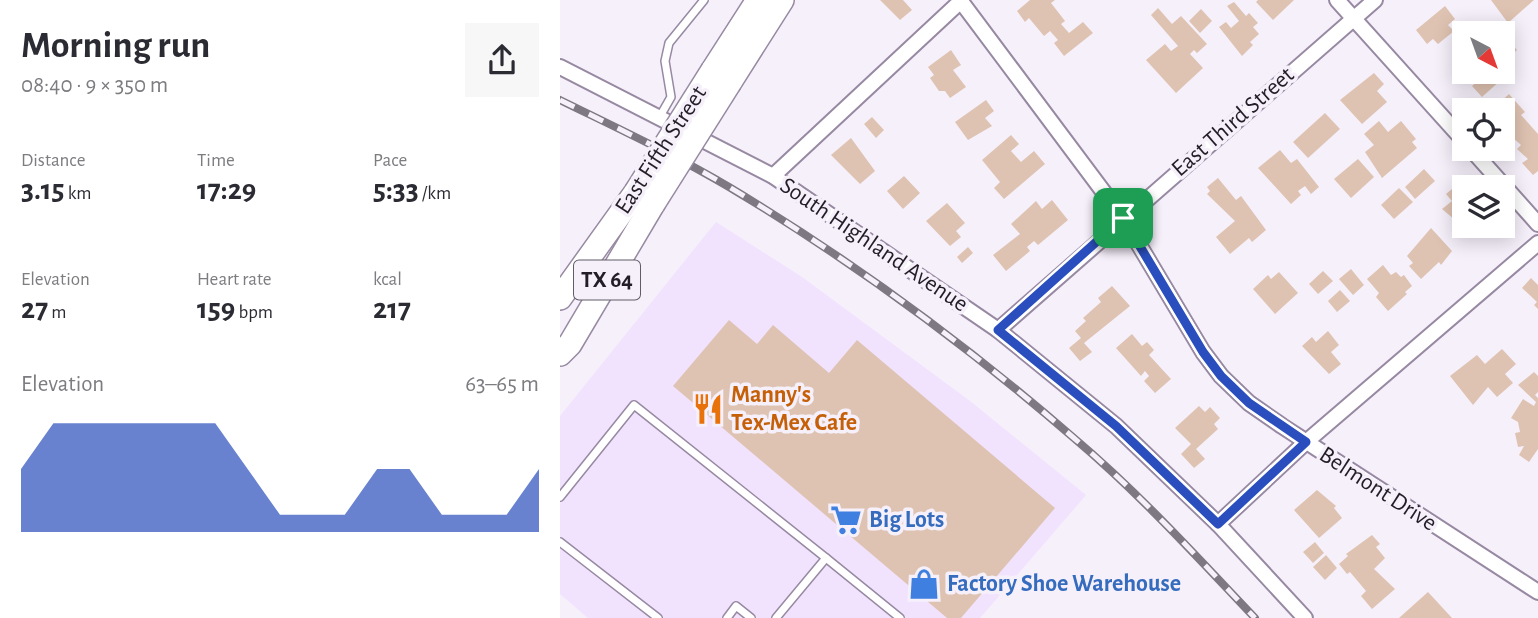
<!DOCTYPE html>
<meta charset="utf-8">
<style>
body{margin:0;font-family:"Alegreya Sans",sans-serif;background:#f7f7f7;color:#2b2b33;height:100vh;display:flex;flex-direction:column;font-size:26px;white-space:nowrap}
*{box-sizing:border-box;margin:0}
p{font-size:23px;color:#7c7c81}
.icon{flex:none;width:38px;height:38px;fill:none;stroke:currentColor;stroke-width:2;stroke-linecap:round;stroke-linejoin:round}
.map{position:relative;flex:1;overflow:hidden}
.sheet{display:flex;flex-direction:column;background:#fff;width:560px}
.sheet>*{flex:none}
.needle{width:46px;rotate:139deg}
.tools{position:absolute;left:892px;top:21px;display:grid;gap:14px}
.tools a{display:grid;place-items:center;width:63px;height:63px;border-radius:0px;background:#fff;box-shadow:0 4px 18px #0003;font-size:35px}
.pin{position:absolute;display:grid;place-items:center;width:60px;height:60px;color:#fff;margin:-30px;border-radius:14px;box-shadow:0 4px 10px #0006}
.round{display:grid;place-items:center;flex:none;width:74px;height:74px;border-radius:0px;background:#f7f7f7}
.head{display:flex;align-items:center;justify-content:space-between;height:119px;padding:0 21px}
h1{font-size:38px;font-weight:700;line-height:52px}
.stats{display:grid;grid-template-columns:repeat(3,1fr);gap:10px;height:119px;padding:7px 21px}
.stats div{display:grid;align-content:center}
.stats b{font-size:30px;font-weight:700}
.stats small{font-size:19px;font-weight:400}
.stats p{font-size:19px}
.chart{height:196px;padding:14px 21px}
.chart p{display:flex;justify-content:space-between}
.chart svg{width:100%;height:126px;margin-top:7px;fill:#2a4ebd;opacity:.7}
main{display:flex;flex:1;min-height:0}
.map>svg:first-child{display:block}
.built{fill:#f1e2fd}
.building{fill:#dfc3b2}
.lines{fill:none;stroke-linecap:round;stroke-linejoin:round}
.service-casing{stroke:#9789a2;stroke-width:10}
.minor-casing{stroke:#9789a2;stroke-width:18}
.primary-casing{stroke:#9789a2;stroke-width:26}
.service{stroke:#fff;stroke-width:7}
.minor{stroke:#fff;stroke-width:14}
.primary{stroke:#fff;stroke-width:23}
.rail-casing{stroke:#7e7882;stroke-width:8}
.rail{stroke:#f6f0fb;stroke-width:5;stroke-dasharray:16;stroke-linecap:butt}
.primary-bridge-casing{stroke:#9789a2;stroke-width:26;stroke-linecap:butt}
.primary-bridge{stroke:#fff;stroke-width:23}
.route-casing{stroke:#fff;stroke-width:14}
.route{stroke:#2a4ebd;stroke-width:9}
.labels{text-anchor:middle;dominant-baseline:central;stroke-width:7;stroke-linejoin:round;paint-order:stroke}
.shield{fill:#f6f0fb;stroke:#625c67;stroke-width:2}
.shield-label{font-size:23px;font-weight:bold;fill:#231d27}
.street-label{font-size:24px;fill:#231d27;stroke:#f6f0fb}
.food-label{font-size:24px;font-weight:bold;fill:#c56008;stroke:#f6f0fb;text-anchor:start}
.shop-label{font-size:24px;font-weight:bold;fill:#366cbe;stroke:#f6f0fb;text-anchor:start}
</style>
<main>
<section class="sheet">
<div class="head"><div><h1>Morning run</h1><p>08:40 · 9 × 350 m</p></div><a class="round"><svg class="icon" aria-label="share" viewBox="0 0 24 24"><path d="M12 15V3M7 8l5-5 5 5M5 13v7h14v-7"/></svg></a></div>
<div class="stats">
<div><p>Distance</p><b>3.15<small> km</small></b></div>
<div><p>Time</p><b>17:29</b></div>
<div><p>Pace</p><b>5:33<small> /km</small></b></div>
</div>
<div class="stats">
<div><p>Elevation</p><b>27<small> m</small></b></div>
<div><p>Heart rate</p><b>159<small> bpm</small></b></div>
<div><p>kcal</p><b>217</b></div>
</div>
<div class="chart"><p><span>Elevation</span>63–65 m</p>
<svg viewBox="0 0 160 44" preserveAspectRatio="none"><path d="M0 44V22L10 6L20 6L30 6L40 6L50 6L60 6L70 22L80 38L90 38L100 38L110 22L120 22L130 38L140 38L150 38L160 22V44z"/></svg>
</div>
</section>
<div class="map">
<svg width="978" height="618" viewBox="0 0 978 618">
<rect width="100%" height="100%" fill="#f6f0fb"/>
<!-- built -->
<path class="built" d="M156,222L242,277L410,401L526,495L420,618H28L0,594V416Z"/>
<!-- building -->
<g class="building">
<path d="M320,0H343L352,10L340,20Z"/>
<path d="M470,0H495L491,3L505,21L501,24L509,33L523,22L533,33L504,56L494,43L498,40L490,31L484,36L469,18L465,22L457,11Z"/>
<path d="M698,0H734L713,20L696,2Z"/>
<path d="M931,0H974L948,23Z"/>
<path d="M674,2L686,16L689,13L698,23L693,27L699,34L690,42L693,45L682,56L659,27L666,22L671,28L679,21L667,6Z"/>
<path d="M885,6L895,19L888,25L894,31L878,44L873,39L867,44L856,30Z"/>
<path d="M598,8L612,24L621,16L647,44L637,53L634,50L630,54L643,68L616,93L586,60L605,44L611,51L618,46L591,15Z"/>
<path d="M641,9L652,21L640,33L629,21Z"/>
<path d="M943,35L957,50L945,61L943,59Z"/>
<path d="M391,50L401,65L393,70L406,87L390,98L385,91H379L370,78L374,75L368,67Z"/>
<path d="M934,72L941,80L922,97L912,86L918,81L920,83Z"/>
<path d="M814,73L824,84L817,91L827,102L802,124L780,100Z"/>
<path d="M949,94L965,112L961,115L978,134V171L973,175L962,163L968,159L957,149L961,145L943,129L949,121L943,110L936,106Z"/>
<path d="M426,100L434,111L425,118L432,126L408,140L395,122Z"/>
<path d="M765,113L780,129L748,158L733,142Z"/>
<path d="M312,117L324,130L316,138L304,124Z"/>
<path d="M819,121L828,132L841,121L856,139L852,142L857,148L822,178L805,152L814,145L804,134Z"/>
<path d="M451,135L459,144L451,151L461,162L474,151L485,164L444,199L434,188L440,182L422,160Z"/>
<path d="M291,138L315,171L300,184L271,155Z"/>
<path d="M720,150L731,163L737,159L759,187L751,194L745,186L738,191L741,195L731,204L698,168Z"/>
<path d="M798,159L814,177L791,198L774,179Z"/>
<path d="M864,169L875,181L855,199L845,187Z"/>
<path d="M344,176L360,193L343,209L327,191Z"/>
<path d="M658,178L676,200L681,196L706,230L692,242L689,238L670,254L656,237L675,221L647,194L650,191L647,187Z"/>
<path d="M898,184L905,192V226H920L907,237L898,227L901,225L882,209L892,201L886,194Z"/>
<path d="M839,188L853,202L834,219L821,205Z"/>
<path d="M492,200L508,220L478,245L474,241L467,247L470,251L446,271L433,255L460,234L451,224L476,201L482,209Z"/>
<path d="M387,203L405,223L396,231L401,237L390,246L366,221Z"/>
<path d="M871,228L892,251L881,265L879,262L861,279L849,266L853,263L847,256Z"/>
<path d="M408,247L413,253L402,263L397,257Z"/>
<path d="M823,265L831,275L836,272L841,277L844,275L852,286L845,292L847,294L828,311L816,297L819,293L807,279Z"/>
<path d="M791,269L804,285L793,295L779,279Z"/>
<path d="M763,271L773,281L758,294L749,284Z"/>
<path d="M719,272L738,293L715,314L693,289L708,275L711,279Z"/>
<path d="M971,278L978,285V309L974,305L977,302L962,288Z"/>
<path d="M552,286L570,306L524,343L532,352L520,361L509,348L521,338L515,331L526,321L523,318L541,302L538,298Z"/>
<path d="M780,290L790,301L777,312L768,301Z"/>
<path d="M169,320L197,344L213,325L269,373L297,340L495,508L401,618H387L113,386Z"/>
<path d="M768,331L779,345L771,352L781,364L769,374L742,346L752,337L756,342Z"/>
<path d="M572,334L582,346L587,342L594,350L589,355L611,379L595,393L584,381L589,376L585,371L581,376L556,348Z"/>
<path d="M942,349L956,364L945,374L953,383L937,397L928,387L913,405L890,376L917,355L925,364Z"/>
<path d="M974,372L978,376V392L975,395L978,398V449L969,462L959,455L964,446L958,447L955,433L960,432L958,422L951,418L963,399L974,406L976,402L958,385Z"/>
<path d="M639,406L645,412L650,407L660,418L654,424L658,429L636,449L645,459L634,468L621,454L631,444L615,428Z"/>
<path d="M757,490L776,506L774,508L782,518L759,538L734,510Z"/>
<path d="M812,535L820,544L816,547L825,558L814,569L835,589L812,609L801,596L806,591L790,572L787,574L779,564L788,556L786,554Z"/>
<path d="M755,542L764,553L753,563L743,552Z"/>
<path d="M766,555L777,568L765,580L753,567Z"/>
<path d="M868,592L892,618H839Z"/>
</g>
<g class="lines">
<defs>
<g id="service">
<path d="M99,118L111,97L105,61L109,43L144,0"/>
<path d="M0,497L74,405L266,558L216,618"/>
<path d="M0,542L98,618"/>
<path d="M266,558L340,618"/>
<path d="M167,618L176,606L191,618"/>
</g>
<g id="minor">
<path d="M400,0L563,218L643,352L661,376L689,403L722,426L978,592"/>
<path d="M777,0L905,142"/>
<path d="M0,67L213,176L438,330L556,426L658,524L745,618"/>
<path d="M911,149L978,224"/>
<path d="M213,176L402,0"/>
<path d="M438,330L815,0"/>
<path d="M658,524L746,442L978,243"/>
</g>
<g id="primary">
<path d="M153,70L198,0"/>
<path d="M170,82L222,0"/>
<path d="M0,298L76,192"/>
<path d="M0,354L10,344L93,204"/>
</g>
</defs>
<!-- service casing -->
<use href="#service" class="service-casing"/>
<!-- minor casing -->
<use href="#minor" class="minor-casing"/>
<!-- primary casing -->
<use href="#primary" class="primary-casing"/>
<!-- service -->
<use href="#service" class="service"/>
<!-- minor -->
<use href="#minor" class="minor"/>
<!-- primary -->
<use href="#primary" class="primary"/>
<defs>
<path id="rail" d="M0,100C57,128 115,155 169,187C291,260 408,346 515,439C580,494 637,557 695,618"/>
</defs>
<!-- rail casing -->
<use href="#rail" class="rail-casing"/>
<!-- rail -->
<use href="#rail" class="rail"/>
<defs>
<g id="primary-bridge">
<path d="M76,192L153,70"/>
<path d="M93,204L170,82"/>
</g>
</defs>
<!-- primary-bridge casing -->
<use href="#primary-bridge" class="primary-bridge-casing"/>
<!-- primary-bridge -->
<use href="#primary-bridge" class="primary-bridge"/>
</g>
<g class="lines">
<defs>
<path id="route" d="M563,218L643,352L661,376L689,403L746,442L658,524L556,426L438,330Z"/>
</defs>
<!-- route casing -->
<use href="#route" class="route-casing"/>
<!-- route -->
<use href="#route" class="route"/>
</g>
<!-- icons -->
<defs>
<symbol id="restaurant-bare" viewBox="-9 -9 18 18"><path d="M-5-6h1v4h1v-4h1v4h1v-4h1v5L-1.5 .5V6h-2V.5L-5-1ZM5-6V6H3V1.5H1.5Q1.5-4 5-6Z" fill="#e8710a" stroke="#f6f0fb" stroke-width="2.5" paint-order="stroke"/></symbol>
<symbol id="supermarket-bare" viewBox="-9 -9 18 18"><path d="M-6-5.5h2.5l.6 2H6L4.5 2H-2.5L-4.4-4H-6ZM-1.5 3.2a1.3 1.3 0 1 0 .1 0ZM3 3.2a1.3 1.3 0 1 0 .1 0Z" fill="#3f7fe0" stroke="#f6f0fb" stroke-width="2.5" paint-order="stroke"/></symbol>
<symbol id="shop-bare" viewBox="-9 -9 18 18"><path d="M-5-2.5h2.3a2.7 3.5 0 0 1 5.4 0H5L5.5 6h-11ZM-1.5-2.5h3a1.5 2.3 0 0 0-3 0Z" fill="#3f7fe0" stroke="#f6f0fb" stroke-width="2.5" paint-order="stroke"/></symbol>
</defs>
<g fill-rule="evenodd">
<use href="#restaurant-bare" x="126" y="387" width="44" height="44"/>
<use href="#supermarket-bare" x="264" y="498" width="44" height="44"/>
<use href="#shop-bare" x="342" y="562" width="44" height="44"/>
</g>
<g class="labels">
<!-- shield labels -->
<rect class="shield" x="14" y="260.5" width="66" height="39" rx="5"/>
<g class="shield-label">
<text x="47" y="280">TX 64</text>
</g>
<!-- street labels -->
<g class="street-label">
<text transform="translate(673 122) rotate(-41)">East Third Street</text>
<text transform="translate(101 150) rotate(-57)">East Fifth Street</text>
<text transform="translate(314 245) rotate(34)">South Highland Avenue</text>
<text transform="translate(818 489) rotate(33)">Belmont Drive</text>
</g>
<!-- food labels -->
<g class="food-label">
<text x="171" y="395">Manny's<tspan x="171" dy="28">Tex-Mex Cafe</tspan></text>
</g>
<!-- shop labels -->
<g class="shop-label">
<text x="309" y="520">Big Lots</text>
<text x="387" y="584">Factory Shoe Warehouse</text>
</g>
</g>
</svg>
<div class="tools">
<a><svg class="needle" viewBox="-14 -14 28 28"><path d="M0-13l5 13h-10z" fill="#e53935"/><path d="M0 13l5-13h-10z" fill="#7c7c81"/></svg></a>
<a><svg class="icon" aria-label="locate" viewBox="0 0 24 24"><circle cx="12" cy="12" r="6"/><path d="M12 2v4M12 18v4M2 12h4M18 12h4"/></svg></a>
<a><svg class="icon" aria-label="layers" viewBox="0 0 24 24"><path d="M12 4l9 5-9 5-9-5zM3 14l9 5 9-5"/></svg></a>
</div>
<div class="pin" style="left:563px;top:218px;background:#1e9e55"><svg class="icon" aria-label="arrive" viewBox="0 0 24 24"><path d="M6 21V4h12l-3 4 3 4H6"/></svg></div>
</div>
</main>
